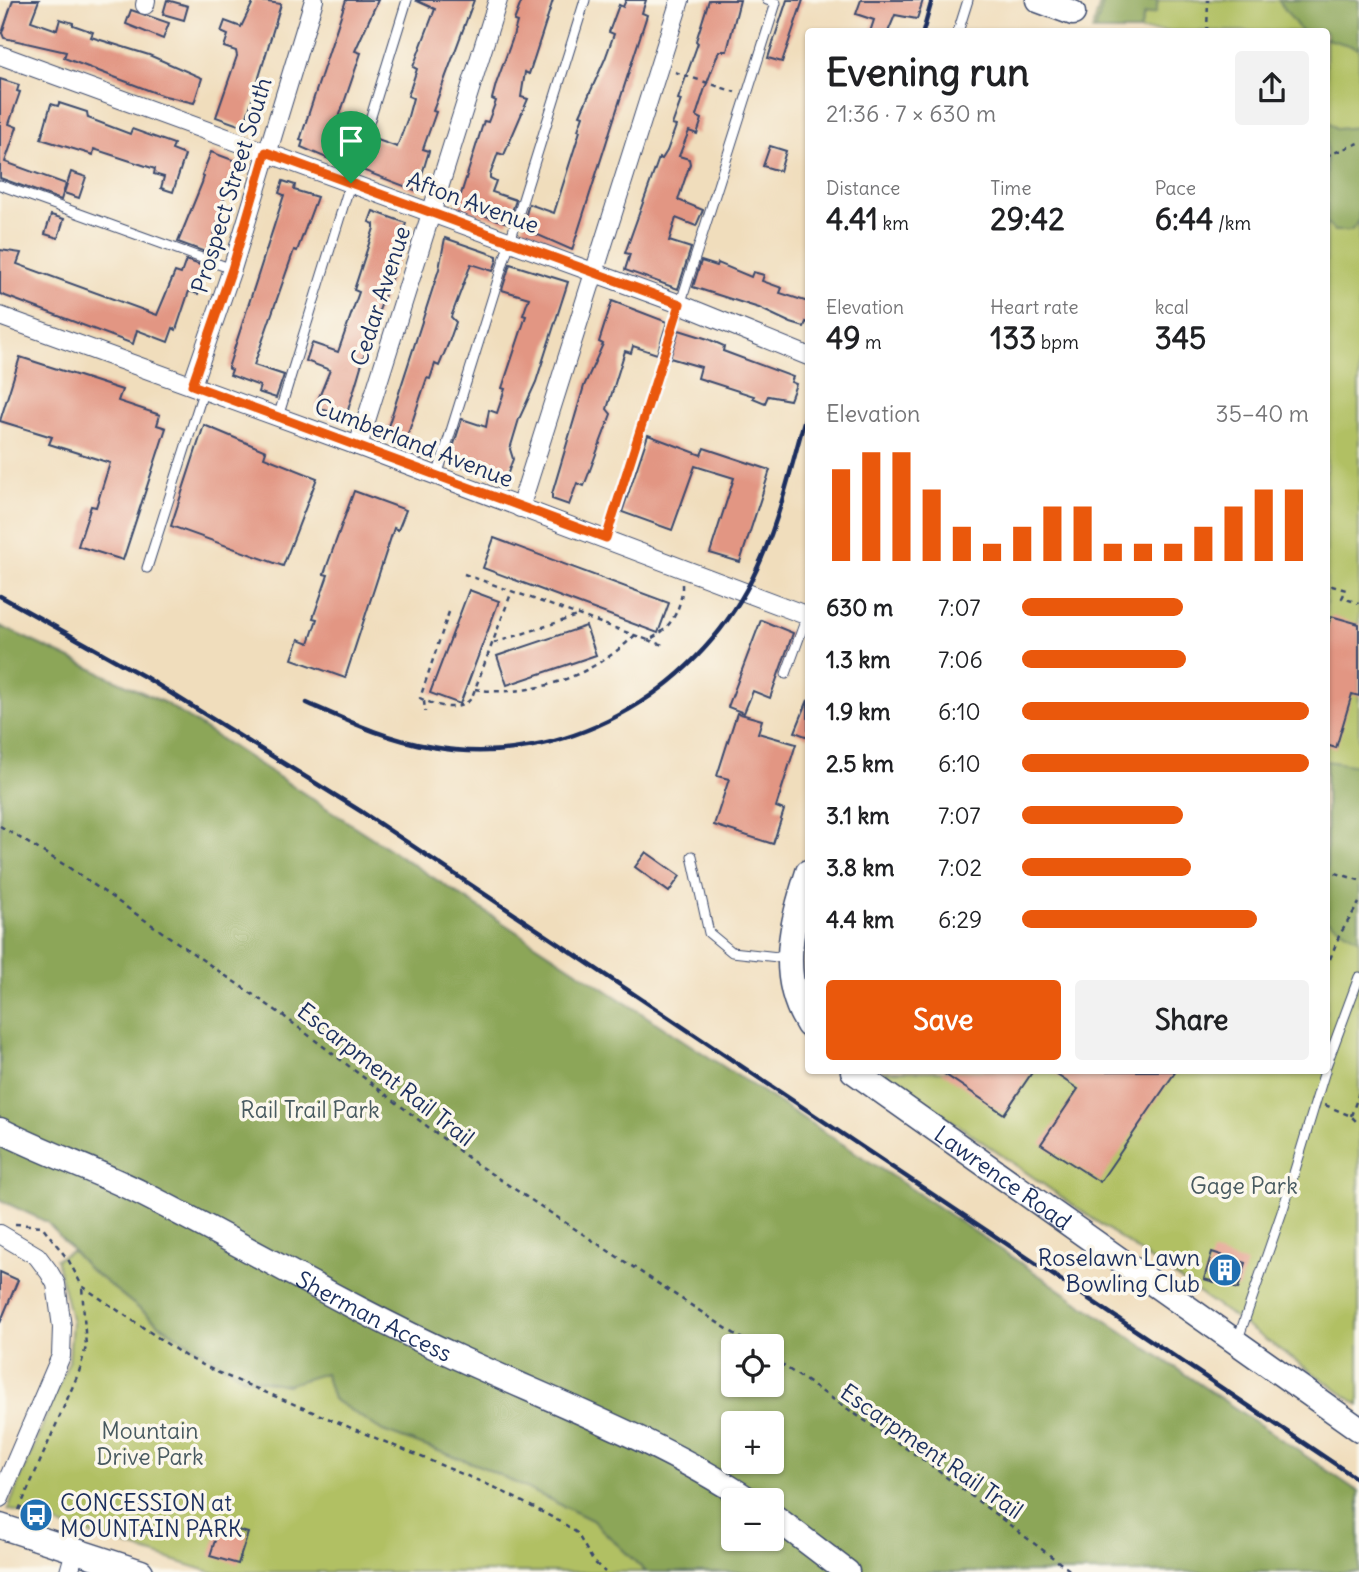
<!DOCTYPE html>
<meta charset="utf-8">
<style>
body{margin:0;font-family:Delius,sans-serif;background:#f2f2f2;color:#202124;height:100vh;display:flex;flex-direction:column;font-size:26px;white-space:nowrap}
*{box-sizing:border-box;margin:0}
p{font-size:23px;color:#757577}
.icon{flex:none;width:38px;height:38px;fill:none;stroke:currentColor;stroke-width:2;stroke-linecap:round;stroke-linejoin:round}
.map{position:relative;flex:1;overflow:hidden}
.drawer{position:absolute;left:805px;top:28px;width:525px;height:1046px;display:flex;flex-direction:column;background:#fff;border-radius:7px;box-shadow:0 2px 5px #0004}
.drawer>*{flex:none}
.tools{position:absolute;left:721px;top:1334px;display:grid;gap:14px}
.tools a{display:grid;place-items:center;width:63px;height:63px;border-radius:7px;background:#fff;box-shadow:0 2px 5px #0004;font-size:35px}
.pin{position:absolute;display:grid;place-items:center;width:60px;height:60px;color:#fff;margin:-72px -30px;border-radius:50% 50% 50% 0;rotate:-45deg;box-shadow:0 0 7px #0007}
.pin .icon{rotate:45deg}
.round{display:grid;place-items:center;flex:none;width:74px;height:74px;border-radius:7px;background:#f2f2f2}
.head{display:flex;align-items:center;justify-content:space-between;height:119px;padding:0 21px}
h1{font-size:38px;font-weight:700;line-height:52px}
.stats{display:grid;grid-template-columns:repeat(3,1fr);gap:10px;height:119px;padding:7px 21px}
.stats div{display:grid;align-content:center}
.stats b{font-size:30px;font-weight:700}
.stats small{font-size:19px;font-weight:400}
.stats p{font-size:19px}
.chart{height:196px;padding:14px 21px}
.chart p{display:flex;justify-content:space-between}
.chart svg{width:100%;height:126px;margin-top:7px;stroke:#ea580c;stroke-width:6}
.action{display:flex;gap:14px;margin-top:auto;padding:14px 21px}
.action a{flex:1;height:80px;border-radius:7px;background:#ea580c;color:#fff;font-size:28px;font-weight:700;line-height:80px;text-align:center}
.action a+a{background:#f2f2f2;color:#202124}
ul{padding:0 21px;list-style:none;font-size:23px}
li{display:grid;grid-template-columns:112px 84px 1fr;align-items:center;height:52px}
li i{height:18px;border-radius:9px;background:#ea580c}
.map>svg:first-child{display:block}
.green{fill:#b1c063;stroke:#667860;stroke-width:2}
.forest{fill:#8ca659;stroke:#546a5c;stroke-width:2;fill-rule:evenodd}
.building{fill:#e29683}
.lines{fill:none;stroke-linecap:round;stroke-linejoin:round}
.lane-casing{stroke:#3b496c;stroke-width:11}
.street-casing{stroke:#3b496c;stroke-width:20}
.secondary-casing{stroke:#3b496c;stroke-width:27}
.path{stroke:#3b496c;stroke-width:2.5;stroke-dasharray:5 5;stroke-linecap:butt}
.lane{stroke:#fff;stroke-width:9}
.street{stroke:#fff;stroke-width:18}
.secondary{stroke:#fff;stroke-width:24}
.rail{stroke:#1b2f5e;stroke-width:4.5}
.route-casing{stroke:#fff;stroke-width:14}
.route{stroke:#ea580c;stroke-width:9}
.labels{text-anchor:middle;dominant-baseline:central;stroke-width:7;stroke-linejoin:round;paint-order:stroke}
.street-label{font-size:23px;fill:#1b2f5e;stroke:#fbf7ec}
.park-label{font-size:23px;fill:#485a60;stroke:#fbf7ec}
.poi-label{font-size:23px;fill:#1b2f5e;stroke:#fbf7ec;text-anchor:end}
</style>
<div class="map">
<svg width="1359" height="1572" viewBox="0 0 1359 1572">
<rect width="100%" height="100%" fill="#fbf7ec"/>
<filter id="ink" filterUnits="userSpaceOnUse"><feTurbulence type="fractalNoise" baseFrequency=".0143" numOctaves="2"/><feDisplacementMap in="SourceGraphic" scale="14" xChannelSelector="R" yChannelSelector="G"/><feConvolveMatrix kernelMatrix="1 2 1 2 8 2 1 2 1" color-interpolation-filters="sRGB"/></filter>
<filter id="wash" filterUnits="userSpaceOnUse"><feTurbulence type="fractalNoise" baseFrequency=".00686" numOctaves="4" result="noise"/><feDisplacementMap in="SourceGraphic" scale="28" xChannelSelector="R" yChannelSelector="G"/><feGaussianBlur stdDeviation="1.57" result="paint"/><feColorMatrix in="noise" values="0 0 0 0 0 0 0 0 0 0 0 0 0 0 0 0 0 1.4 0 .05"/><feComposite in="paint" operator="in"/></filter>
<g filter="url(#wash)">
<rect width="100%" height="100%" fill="#f0ddbc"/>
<!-- green -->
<g class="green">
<path d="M1101,0H1359V1405L881,1071H1326V32L1092,31Z"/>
<path d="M72,1251L88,1268L158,1324L243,1377L287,1385L325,1372L333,1399L383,1431L483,1467L592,1520L646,1572H211L8,1509L69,1361L72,1322L56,1259Z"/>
</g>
<!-- forest -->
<g class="forest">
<path d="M1104,0H1158L1156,13L1144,15L1140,31H1095Z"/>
<path d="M1278,0H1359V48L1327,39L1326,32L1301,31Z"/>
<path d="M1326,120L1337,129L1359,127V221L1351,231H1334L1327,223Z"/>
<path d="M0,626L165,703L910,1188L1359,1492V1572H646L592,1520L483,1467L383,1431L333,1399L325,1373L287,1385L243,1377L159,1324L88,1268L47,1222L0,1200ZM733,1346H772V1384H733ZM733,1423H772V1461H733ZM733,1500H772V1538H733Z"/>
<path d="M1326,761L1359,766V939L1327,920Z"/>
</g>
<g id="blocks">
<!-- building -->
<g class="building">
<path d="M13,0H39L31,21L57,30L60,19L73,23V25L93,32L91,37L149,55L202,78L194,103L161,95L88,67L64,58L66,52L4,38L2,33Z"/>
<path d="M167,0L188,6L184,20L163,14Z"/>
<path d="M254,0L281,4L244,127L216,117L237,56L236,51L224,47L228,35L221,32L225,21L241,27Z"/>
<path d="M346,0H378L355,51L361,53L332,138L345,142L338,163L301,147L303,141L300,140Z"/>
<path d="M415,0H474L433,111L436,112L423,149L429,151L417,191L362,170L372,138L397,147L407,120L413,98L408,96L417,69L413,67L435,9Z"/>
<path d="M522,0H553L529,74L525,72L521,97L528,99L504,155L498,153L490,175V178L496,181L492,192L516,200L508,223L457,207L482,127L484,121L488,122L496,101L492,99L496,84L512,40L517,22L514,21Z"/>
<path d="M626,0H646L642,13L647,15L572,250L522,228L529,204L554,213L580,131L578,130L583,116L580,115L605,59L614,34L609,32L619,5L623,7Z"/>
<path d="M709,0H740L727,51H719L704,91L696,116L702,119L697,134L689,131L679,156L689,159L690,164L678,200L703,210L696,226L676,218L669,241L691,248L678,289L625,270L630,254L625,253L659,158L662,159L667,151L676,126L672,125L681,100L678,99L698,43L696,41Z"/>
<path d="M787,0H803L782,62L768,58Z"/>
<path d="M861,0H923L917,19L895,15L888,32H870L874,20L856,14Z"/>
<path d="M131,10L169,23L163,39L126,24Z"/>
<path d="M0,79L19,85L17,91L20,92L9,124L17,127L5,162L66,184L61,200L0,178Z"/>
<path d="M59,103L87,112L88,118L130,134L132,129L174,144L172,150L185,155L173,192L161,188L164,177L154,174L155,169L94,149L93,155L41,139L51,104L58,106Z"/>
<path d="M770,146L786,151L780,171L763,166Z"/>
<path d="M211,152L238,162L219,212L221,213L208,253L178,242L202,183L204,176L202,175Z"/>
<path d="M71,172L86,177L79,198L64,193Z"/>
<path d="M283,181L295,185L294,190L317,197L297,251L294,250L254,365L284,375L276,398L258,392L260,386L230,375L232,370L228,368L284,195L279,193Z"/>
<path d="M373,211L406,223L397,254L400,255L372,329L346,417L315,407L330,370L306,361L312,343L338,352L359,292L354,290L374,228V224L369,222Z"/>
<path d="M51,215L64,219L58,238L45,234Z"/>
<path d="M445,238L497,256V260L493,271L471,264L451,317L456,322L449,342L439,366L435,364L430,379L427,378L406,440L386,433L439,269Z"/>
<path d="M0,250L21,253L17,264L157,315L175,272L181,274L186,260L203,266L200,276L204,278L198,294L189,291L176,330L173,328L168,342L137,330L133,344L0,294Z"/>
<path d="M701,261L717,266L718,263L751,277L753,272L764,275L762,281L782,288L780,293L808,302V323L806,322L804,327L791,323L759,308L693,287Z"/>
<path d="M510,264L568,282L536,382L519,419L510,449L513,459L505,481L459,465L460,461L450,457L462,419L486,427L489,410L497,413L505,389L502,388L526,316L523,315L529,298L502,290Z"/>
<path d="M612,301L667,322L657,354L633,346L631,353L625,351L607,409L611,414L584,486L577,483L569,505L552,499V494L584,386L603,344L599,342Z"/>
<path d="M679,330L708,339L724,346L723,351L793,377L791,382L796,384L790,400L768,396L765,403L753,398L754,396L698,378L701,367L670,358Z"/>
<path d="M20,357L122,390L118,401L160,415L157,425L166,428L123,560L78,546L91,506L96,507L110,463L49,444L52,437L0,421Z"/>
<path d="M204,425L266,451L264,457L317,478L283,566L171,526Z"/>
<path d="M648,435L701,455L704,448L770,470L740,562L710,553L734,478L695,466L672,530L622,512Z"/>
<path d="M354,491L406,510L398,530L394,528L345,678L292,659L299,639L309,643L317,619L313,618L328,575L324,574Z"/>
<path d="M494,538L669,603L658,633L483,568Z"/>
<path d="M469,590L499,601L460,704L430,693Z"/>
<path d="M1331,616L1359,624V696L1352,694L1336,748L1326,745V632Z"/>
<path d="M761,620L793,633L770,698L753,691L744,713L728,707Z"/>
<path d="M586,626L596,655L507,685L497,656Z"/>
<path d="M808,700V737L795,732Z"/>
<path d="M737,713L762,720L758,733L796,744L776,807L784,810L773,844L714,825L729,779L717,776Z"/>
<path d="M646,852L680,876L669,892L635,867Z"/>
<path d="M940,1071H1033L1004,1114Z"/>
<path d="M1051,1071H1176L1100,1182L1041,1144L1078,1089Z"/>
<path d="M1212,1252L1246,1263L1238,1289L1204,1279Z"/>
<path d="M0,1272L18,1280L0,1323Z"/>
<path d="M220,1525L248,1533L238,1564L210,1556Z"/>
</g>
</g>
</g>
<g filter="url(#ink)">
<use href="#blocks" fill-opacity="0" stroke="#3b496c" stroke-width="2"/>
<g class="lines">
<defs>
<g id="lane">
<path d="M958,32L968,0"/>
<path d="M0,185L232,269"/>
<path d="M278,417L407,0"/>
<path d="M437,476L585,0"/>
<path d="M606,538L776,3L767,0"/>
<path d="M147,568L204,389"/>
<path d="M786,674L807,616"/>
<path d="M692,856L709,933L732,952L787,958"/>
<path d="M1326,1066L1359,977"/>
<path d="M1238,1339L1284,1206L1325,1071"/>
</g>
<g id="street">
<path d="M145,5L146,0"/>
<path d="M0,55L680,304L808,356"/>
<path d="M0,316L358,446L808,616"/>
<path d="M192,385L232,269L314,0"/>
<path d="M358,446L498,0"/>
<path d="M520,508L680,0"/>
<path d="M0,1234L37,1256L49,1272L56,1284L62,1327L61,1356L0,1498"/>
<path d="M69,1572L75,1551"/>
</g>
<g id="secondary">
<path d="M1038,0L1073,13"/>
<path d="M808,872C792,923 777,975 808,1025"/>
<path id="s1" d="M853,1071L1359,1429"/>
<path id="s2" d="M0,1130C49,1155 101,1172 149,1197C253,1250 353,1310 459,1358C553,1401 664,1443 749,1500"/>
<path d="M772,1515L847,1572"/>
<path d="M0,1526L141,1572"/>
</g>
</defs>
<!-- lane casing -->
<use href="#lane" class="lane-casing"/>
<!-- street casing -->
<use href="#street" class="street-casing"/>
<!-- secondary casing -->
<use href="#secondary" class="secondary-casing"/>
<!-- path -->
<g class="path">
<path d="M1207,32L1208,0"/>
<path d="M675,72L735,92"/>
<path d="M1326,156L1359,143"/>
<path d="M464,574L648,640C670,631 683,607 682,584"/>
<path d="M1326,595L1332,586L1346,590L1342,598L1359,603"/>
<path d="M449,612L420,698C435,706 461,714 472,697L512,591"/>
<path d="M648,640L663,645"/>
<path d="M494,643L580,615"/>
<path d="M475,689C532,699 594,675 635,635"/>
<path d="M424,701L425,712"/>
<path d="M1326,755L1330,746"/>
<path d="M0,826L68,867L281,1014L475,1163L753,1346"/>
<path d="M1326,870L1359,880"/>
<path d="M1330,959L1339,936L1359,903"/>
<path d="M1325,1105L1351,1116L1359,1124"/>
<path d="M1351,1116L1359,1093"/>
<path d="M15,1224L42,1226L69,1261L82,1286L185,1356L219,1373L496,1488L563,1523L577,1533L593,1561L605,1572"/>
<path d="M772,1358L925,1461L1072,1572"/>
<path d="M19,1510L79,1372L86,1347L82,1286"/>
</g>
<!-- lane -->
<use href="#lane" class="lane"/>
<!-- street -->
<use href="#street" class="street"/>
<!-- secondary -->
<use href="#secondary" class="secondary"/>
<!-- rail -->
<g class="rail">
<path d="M923,32L932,0"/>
<path d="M0,596L145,677L362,812L1359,1480"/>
<path d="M307,703C348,721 388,740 432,747C562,770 694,695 752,579C779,526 791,465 808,408"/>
</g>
</g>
</g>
<g class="lines" filter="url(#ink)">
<defs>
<path id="route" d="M266,152L680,304L606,538L192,385L232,269Z"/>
</defs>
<!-- route casing -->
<use href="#route" class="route-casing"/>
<!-- route -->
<use href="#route" class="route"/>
</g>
<!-- icons -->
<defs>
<symbol id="building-disc" viewBox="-11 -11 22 22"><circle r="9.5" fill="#1f6fb2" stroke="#fbf7ec"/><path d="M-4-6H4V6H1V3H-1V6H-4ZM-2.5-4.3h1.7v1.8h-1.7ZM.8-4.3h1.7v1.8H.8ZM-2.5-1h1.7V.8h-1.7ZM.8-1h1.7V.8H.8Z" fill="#fff"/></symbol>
<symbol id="bus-disc" viewBox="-11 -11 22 22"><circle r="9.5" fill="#1f6fb2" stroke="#fbf7ec"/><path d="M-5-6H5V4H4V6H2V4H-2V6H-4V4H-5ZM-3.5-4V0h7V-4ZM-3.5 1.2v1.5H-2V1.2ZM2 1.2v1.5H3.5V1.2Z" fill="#fff"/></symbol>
</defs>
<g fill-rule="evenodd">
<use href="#building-disc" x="1206" y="1251" width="38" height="38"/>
<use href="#bus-disc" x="17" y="1496" width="38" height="38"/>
</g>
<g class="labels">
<!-- street labels -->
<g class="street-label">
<text transform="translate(231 185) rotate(-73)">Prospect Street South</text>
<text transform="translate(473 202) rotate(20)">Afton Avenue</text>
<text transform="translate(380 296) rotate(-72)">Cedar Avenue</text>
<text transform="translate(414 442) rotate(21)">Cumberland Avenue</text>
<text transform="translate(386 1074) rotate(38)">Escarpment Rail Trail</text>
<text stroke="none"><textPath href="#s1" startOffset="184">Lawrence Road</textPath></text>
<text stroke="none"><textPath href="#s2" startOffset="418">Sherman Access</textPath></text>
<text transform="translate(932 1451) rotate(35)">Escarpment Rail Trail</text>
</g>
<!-- park labels -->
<g class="park-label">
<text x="310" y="1109">Rail Trail Park</text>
<text x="1244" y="1185">Gage Park</text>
<text x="150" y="1430">Mountain<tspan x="150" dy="26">Drive Park</tspan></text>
</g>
<!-- poi labels -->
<g class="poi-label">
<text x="1200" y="1257">Roselawn Lawn<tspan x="1200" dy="26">Bowling Club</tspan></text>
<text x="60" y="1502" text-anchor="start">CONCESSION at<tspan x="60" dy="26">MOUNTAIN PARK</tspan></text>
</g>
</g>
</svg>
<div class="tools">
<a><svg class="icon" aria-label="locate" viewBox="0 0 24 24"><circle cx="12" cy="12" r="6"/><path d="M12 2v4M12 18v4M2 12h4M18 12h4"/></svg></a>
<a>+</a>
<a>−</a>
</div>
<div class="pin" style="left:351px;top:183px;background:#1e9e55"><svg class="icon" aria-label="arrive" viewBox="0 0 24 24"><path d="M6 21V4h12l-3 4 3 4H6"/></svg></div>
<section class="drawer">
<div class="head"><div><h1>Evening run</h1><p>21:36 · 7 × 630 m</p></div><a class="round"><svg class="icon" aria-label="share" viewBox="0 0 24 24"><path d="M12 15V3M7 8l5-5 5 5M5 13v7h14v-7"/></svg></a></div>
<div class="stats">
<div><p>Distance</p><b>4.41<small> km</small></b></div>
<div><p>Time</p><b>29:42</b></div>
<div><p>Pace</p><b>6:44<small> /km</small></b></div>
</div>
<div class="stats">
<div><p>Elevation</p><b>49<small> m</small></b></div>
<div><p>Heart rate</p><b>133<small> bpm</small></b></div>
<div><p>kcal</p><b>345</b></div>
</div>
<div class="chart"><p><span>Elevation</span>35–40 m</p>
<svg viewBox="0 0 160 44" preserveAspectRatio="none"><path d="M5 44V12M15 44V6M25 44V6M35 44V19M45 44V32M55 44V38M65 44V32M75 44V25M85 44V25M95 44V38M105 44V38M115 44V38M125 44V32M135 44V25M145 44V19M155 44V19"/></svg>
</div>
<ul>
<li><b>630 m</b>7:07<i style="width:56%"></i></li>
<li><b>1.3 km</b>7:06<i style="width:57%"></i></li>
<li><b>1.9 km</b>6:10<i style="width:100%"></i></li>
<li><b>2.5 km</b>6:10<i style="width:100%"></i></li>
<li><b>3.1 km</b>7:07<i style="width:56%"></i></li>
<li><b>3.8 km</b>7:02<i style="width:59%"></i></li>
<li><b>4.4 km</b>6:29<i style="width:82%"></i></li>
</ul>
<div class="action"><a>Save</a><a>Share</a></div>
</section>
</div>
